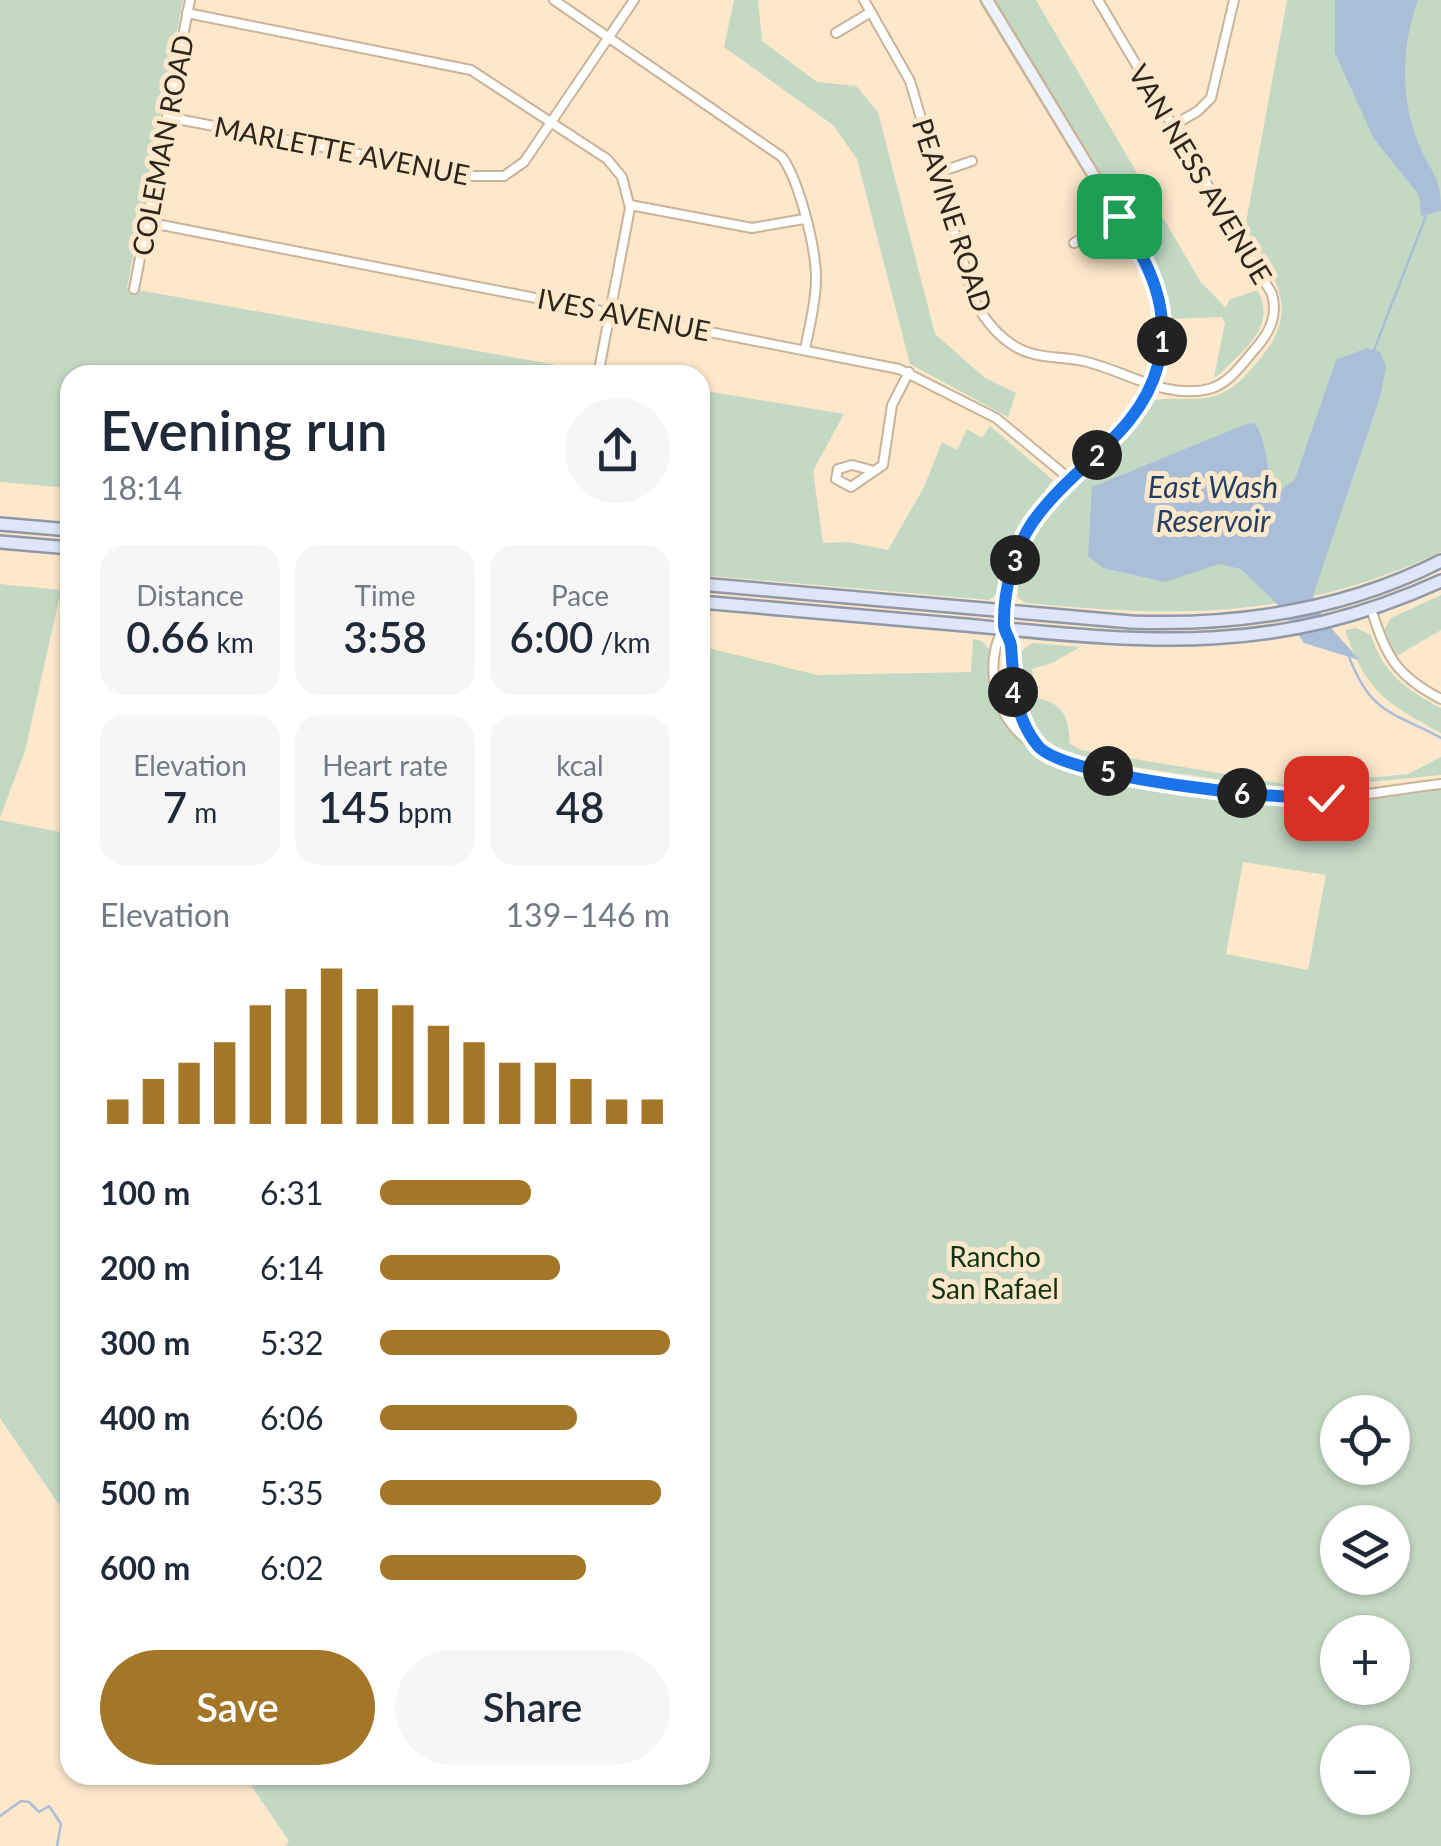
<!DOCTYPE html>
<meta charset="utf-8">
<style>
body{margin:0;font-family:Lato,sans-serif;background:#f6f6f7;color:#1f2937;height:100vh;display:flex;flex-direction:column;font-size:38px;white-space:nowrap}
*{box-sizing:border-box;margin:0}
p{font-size:32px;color:#747a83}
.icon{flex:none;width:55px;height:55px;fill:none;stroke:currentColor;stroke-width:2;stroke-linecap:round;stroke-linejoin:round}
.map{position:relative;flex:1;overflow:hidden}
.sheet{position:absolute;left:60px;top:365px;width:650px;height:1420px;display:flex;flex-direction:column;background:#fff;border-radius:30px;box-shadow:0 2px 8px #0004}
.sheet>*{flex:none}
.buttons{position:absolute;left:1320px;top:1395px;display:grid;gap:20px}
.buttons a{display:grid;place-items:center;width:90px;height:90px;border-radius:50%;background:#fff;box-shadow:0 2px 8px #0004;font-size:50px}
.pin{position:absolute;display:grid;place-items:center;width:85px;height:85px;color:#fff;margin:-42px;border-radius:20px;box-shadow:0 5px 15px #0006}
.km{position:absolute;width:50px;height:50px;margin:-25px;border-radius:50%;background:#222;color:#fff;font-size:28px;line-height:50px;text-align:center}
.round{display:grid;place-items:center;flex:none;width:105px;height:105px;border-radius:52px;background:#f6f6f7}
.head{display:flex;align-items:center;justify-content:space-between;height:170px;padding:0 40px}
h1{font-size:55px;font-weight:600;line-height:75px}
.metrics{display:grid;grid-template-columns:repeat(3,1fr);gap:15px;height:170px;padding:10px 40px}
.metrics div{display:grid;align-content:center;border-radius:25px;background:#f6f6f7;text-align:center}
.metrics b{font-size:42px;font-weight:600}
.metrics small{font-size:28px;font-weight:400}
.metrics p{font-size:28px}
.chart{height:280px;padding:20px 40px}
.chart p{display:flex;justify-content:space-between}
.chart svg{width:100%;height:180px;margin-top:10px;stroke:#a37628;stroke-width:6}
.button{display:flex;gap:20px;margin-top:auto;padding:20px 40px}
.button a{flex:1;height:115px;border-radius:60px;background:#a37628;color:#fff;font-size:40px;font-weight:600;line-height:115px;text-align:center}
.button a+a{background:#f6f6f7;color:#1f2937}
ul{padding:0 40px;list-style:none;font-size:32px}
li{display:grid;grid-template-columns:160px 120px 1fr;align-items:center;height:75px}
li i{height:25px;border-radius:12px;background:#a37628}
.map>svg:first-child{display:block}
.green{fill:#c4d9c4;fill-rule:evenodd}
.water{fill:#aabed7}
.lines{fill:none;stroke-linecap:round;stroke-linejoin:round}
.stream{stroke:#aabed7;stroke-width:2.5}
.street-casing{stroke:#c9b499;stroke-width:12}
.secondary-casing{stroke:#c9b499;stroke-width:15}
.primary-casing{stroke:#9198a6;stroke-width:16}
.street{stroke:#fff;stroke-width:8}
.secondary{stroke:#eef3fb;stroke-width:10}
.primary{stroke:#dee6f7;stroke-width:11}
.route-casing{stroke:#fff;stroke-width:20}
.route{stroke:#1a73e8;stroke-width:12}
.labels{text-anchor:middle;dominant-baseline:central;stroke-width:10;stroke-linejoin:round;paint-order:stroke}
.street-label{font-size:28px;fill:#2c251a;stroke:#fde8cc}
.park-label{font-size:28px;fill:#103513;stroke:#fde8cc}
.water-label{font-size:30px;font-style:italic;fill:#233f63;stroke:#fde8cc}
</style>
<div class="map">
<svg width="1441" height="1846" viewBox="0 0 1441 1846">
<rect width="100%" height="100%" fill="#fde8cc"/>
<!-- green -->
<g class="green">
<path d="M0,0H183L127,288L612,375H70V488L0,482Z"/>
<path d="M734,0H758L762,41L817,82L856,86L878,112L935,334L985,378L1016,393L1008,417L910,364L857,159L833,125L724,47Z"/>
<path d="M994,0H1036L1200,281L1226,308L1229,300L1257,290C1279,326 1242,351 1219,375L1214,377L1225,323L1222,317L1170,319L1161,275L1150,251Z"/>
<path d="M1287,0H1441V552C1295,619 1182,618 1026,603L1018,598C1014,520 1109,461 1150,402C1162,395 1192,402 1211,397C1233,391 1244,378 1259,360C1303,308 1274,278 1245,228Z"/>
<path d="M700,390L844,414L813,471L823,543L849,542L888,550L924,487L942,442L957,450L967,429L982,438L990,426L1053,480L1015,532L998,593L989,600L700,575Z"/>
<path d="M0,584L61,590L25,751L0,818Z"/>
<path d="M1441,595V630L1395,657L1384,630L1391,618Z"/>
<path d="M1356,628L1371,635C1383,674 1407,690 1441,708V733C1386,702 1367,694 1345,630Z"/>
<path d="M973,639L982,641L992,653L997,705L1006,722L1032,749L1077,773L1281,803L1327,804L1441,789V1846H285L289,1841L244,1775H700V646L817,675L971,672ZM1243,862L1326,875L1308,970L1226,954ZM1338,1412H1392V1468H1338ZM1338,1522H1392V1578H1338ZM1338,1632H1392V1688H1338ZM1338,1742H1392V1798H1338Z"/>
<path d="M1032,643L1080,647L1052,663L1032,669L1038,698C1066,705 1068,718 1070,744L1081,750L1291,785L1408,774L1441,757V775L1291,790L1080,759C1035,744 1013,701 1016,655Z"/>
<path d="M0,820L70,834V1521L0,1418Z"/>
</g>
<!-- water -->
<g class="water">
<path d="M1335,0H1418C1401,45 1400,102 1420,147C1433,177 1441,176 1441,211L1421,216L1419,195L1374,139L1335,53Z"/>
<path d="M1367,348L1380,352L1386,367L1380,397L1313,595C1319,620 1343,639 1359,660L1304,643L1278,605L1241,569L1219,564L1165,582L1103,568L1088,556L1092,487L1244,425L1254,423C1270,442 1263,474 1278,493L1295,479L1336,360Z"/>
</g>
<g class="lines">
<!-- stream -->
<g class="stream">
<path d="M1374,350L1426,216"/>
<path d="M1349,657C1372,715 1391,711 1441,738"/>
<path d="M0,1816L21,1801L29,1802L39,1812L49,1806L61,1824L57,1846"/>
</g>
<defs>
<g id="street">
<path d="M554,0L782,157C800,182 816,249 816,279C816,303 809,327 805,350"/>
<path d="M864,0L910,81L975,302C985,320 997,336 1016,347C1036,359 1060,356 1083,361C1124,370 1166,400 1209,389C1229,384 1242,364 1255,349C1270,332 1278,316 1272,294L1098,0"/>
<path d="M187,13L471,70L607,159L622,177L630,208L599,370"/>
<path d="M836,33L871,12"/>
<path d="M167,117L473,176H504L524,162L634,0"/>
<path d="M1172,126L1198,111L1211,98L1234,0"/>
<path d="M937,173L972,161"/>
<path d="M630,205L752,228L804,219"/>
<path d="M146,222L899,369L996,418L1071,480"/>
<path d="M1074,243L1119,215"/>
<path d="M134,289L190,0"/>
<path d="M871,470L852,465L838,469L836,479L851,487L883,465L892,405L909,372"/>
<path d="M1371,609C1387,657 1395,675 1441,699"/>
<path d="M1003,629C994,645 992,662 994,680C1005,770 1115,772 1184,784C1224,790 1264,799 1305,799C1350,799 1396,789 1441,784"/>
<path d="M1003,629L1011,647L1015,699L1037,745"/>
</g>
<path id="secondary" d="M987,0L1147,263C1204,410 1093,427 1030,526C1011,557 1008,594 1003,629"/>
<g id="primary">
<path d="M0,524L70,530"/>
<path d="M0,542L70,548"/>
<path d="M700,584L1131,622C1238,626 1345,610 1441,561"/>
<path d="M700,602C788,610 877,617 965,625C1143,642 1272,658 1441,581"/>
</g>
</defs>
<!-- street casing -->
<use href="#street" class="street-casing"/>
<!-- secondary casing -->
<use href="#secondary" class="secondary-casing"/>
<!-- primary casing -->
<use href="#primary" class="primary-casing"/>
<!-- street -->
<use href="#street" class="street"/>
<!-- secondary -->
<use href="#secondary" class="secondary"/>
<!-- primary -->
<use href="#primary" class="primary"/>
</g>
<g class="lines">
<defs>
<path id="route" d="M1119,216C1148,262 1173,309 1158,365C1140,435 1071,466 1032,523C1014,550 1003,592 1004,625C1004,632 1010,638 1011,646C1014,681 1013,716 1038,746C1065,778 1280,800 1326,798"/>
</defs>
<!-- route casing -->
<use href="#route" class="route-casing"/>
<!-- route -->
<use href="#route" class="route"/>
</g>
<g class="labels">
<!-- street labels -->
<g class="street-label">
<text transform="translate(162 145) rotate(-79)">COLEMAN ROAD</text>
<text transform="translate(342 150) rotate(11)">MARLETTE AVENUE</text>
<text transform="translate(1201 174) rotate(59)">VAN NESS AVENUE</text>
<text transform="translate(953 215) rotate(72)">PEAVINE ROAD</text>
<text transform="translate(624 314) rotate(11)">IVES AVENUE</text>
</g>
<!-- park labels -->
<g class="park-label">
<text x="995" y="1256">Rancho<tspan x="995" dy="32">San Rafael</tspan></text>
</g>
<!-- water labels -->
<g class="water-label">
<text x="1213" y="486">East Wash<tspan x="1213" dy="34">Reservoir</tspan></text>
</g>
</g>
</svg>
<div class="buttons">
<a><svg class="icon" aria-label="locate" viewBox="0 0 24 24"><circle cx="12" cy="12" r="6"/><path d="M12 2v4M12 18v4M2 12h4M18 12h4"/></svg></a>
<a><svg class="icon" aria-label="layers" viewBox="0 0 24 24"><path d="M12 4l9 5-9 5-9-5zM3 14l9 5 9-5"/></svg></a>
<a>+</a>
<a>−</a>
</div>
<div class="pin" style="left:1119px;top:216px;background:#1e9e55"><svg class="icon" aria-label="arrive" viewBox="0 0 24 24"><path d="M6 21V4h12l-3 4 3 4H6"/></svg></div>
<div class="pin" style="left:1326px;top:798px;background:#d93025"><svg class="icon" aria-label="check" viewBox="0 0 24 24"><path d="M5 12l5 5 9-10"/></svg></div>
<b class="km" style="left:1162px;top:341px">1</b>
<b class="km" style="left:1097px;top:455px">2</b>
<b class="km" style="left:1015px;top:560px">3</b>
<b class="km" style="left:1013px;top:692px">4</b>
<b class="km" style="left:1108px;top:771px">5</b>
<b class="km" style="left:1242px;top:793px">6</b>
<section class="sheet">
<div class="head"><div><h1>Evening run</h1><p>18:14</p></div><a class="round"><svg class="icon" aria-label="share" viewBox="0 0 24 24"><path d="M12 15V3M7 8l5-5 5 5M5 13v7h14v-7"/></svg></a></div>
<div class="metrics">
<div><p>Distance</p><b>0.66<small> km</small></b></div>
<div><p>Time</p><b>3:58</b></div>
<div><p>Pace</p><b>6:00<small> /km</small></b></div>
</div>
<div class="metrics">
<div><p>Elevation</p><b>7<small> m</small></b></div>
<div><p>Heart rate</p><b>145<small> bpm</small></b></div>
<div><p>kcal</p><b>48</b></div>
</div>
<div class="chart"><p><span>Elevation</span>139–146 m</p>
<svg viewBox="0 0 160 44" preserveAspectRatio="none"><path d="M5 44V38M15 44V33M25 44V29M35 44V24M45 44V15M55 44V11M65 44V6M75 44V11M85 44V15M95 44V20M105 44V24M115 44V29M125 44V29M135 44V33M145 44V38M155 44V38"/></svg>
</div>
<ul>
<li><b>100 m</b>6:31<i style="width:52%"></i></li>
<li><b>200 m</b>6:14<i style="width:62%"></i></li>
<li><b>300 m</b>5:32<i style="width:100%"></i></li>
<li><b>400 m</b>6:06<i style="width:68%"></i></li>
<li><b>500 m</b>5:35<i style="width:97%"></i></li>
<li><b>600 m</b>6:02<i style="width:71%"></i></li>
</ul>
<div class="button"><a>Save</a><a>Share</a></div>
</section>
</div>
